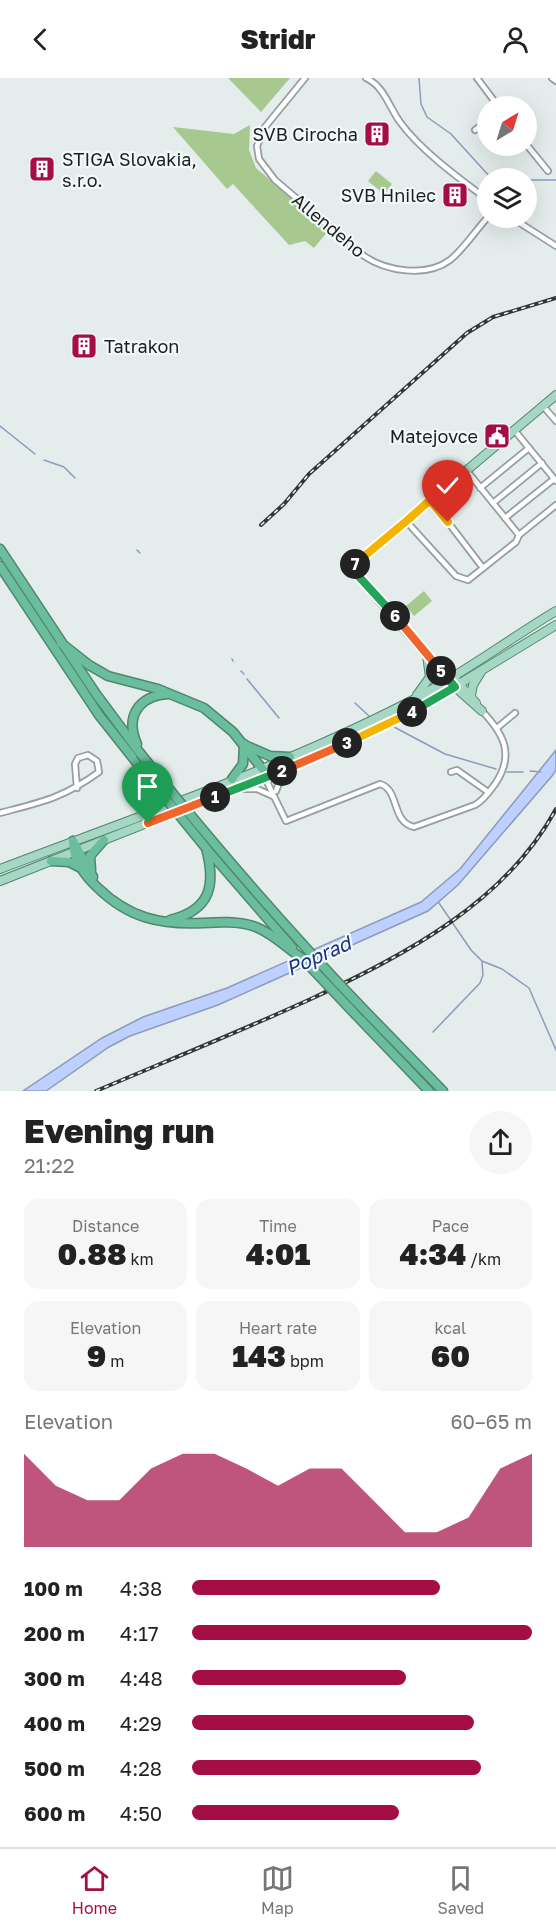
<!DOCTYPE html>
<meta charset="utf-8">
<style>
body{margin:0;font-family:"Golos Text",sans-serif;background:#f6f6f6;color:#222;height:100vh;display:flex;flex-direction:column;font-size:22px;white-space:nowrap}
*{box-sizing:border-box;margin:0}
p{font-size:20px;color:#767676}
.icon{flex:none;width:33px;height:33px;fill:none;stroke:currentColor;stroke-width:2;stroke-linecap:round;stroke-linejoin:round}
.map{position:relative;height:1013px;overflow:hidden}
.panel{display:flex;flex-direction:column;background:#fff;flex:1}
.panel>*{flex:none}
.needle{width:39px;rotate:38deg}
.fabs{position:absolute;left:477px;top:18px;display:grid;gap:12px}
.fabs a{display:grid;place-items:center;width:60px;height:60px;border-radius:50%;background:#fff;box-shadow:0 6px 24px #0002;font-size:30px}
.pin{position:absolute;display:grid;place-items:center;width:51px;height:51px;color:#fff;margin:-62px -26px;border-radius:50% 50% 50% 0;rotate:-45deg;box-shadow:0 0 6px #0007}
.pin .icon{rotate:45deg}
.km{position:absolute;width:30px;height:30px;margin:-15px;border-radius:50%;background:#222;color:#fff;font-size:16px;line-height:30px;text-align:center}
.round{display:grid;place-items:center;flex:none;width:63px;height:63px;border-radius:32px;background:#f6f6f6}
.summary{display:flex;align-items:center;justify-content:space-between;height:102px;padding:0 24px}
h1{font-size:33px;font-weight:800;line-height:45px}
.figures{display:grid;grid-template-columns:repeat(3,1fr);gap:9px;height:102px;padding:6px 24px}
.figures div{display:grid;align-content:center;border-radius:15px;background:#f6f6f6;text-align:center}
.figures b{font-size:30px;font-weight:800}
.figures small{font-size:16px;font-weight:400}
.figures p{font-size:16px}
.chart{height:168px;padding:12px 24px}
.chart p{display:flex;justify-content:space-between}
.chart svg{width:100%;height:108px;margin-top:6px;fill:#a50e45;opacity:.7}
ul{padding:0 24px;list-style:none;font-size:20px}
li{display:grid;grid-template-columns:96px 72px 1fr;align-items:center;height:45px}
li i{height:15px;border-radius:8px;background:#a50e45}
header{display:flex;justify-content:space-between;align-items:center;height:78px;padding:0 24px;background:#fff;font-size:27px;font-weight:800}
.tabs{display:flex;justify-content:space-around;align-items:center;height:84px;border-top:2px solid #e0e0e0;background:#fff;font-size:16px;color:#767676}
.tabs a{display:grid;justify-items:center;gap:3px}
.tabs .on{color:#a50e45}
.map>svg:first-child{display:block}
.green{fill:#a7c990}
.water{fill:#bdd0ff;stroke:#8d9bbc;stroke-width:1.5}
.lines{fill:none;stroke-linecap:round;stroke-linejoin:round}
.stream{stroke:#8d9bbc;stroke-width:1.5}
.minor-casing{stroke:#979e9f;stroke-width:8}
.primary-casing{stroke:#4f8671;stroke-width:10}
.motorway-casing{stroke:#4f8671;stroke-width:11}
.minor{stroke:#fff;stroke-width:4.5}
.primary{stroke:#a6d7c4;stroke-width:8}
.motorway{stroke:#6abd9d;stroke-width:8}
.rail-casing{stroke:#333737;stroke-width:4}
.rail{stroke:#f1f9f9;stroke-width:1.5;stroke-dasharray:4.5;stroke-linecap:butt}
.motorway-bridge-casing{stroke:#4f8671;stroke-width:11;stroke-linecap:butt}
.motorway-bridge{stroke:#6abd9d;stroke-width:8}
.split-1-casing{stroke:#fff;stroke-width:12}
.split-2-casing{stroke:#fff;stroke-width:12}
.split-3-casing{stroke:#fff;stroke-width:12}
.split-4-casing{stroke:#fff;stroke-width:12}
.split-5-casing{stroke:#fff;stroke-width:12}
.split-6-casing{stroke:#fff;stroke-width:12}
.split-7-casing{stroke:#fff;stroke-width:12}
.split-8-casing{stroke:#fff;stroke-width:12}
.split-9-casing{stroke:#fff;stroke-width:12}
.split-1{stroke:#f0652b;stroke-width:8}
.split-2{stroke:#22a559;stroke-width:8}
.split-3{stroke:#f0652b;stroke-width:8}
.split-4{stroke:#f5b400;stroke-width:8}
.split-5{stroke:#22a559;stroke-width:8}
.split-6{stroke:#f0652b;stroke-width:8}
.split-7{stroke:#22a559;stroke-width:8}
.split-8{stroke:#f5b400;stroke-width:8}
.split-9{stroke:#f5b400;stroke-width:8}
.labels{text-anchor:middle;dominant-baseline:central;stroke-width:4.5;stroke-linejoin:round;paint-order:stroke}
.poi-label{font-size:18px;fill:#1c1f1f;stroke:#f1f9f9;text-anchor:end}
.street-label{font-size:18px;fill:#1c1f1f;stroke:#f1f9f9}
.water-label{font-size:20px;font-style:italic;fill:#1b2f85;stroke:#f1f9f9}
</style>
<header><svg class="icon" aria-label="back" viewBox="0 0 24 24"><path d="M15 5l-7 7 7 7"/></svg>Stridr<svg class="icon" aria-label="person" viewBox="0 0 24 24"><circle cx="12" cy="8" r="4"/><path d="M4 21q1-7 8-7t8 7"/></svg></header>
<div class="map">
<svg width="556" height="1013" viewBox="0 0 556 1013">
<rect width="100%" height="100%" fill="#e4ecec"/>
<!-- green -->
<g class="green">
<path d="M228,0H290L261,34Z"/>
<path d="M250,47L249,72L256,90L329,152L314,170L305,163L289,167L233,106L227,111L173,49L234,56Z"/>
<path d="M376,93L392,106L384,116L368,103Z"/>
<path d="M424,513L432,523L414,538L406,528Z"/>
</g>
<!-- water -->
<path class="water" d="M556,672V692L552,698L458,807L428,833L218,927L130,958L109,969L46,1013H23L102,960L143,939L227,910L421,824L460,791Z"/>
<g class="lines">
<!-- stream -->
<g class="stream">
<path d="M419,0L421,26L427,39L451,56L491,100"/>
<path d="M526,102H556"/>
<path d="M0,348L35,376"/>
<path d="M44,382L64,389L75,400"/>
<path d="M137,472L140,475"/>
<path d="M232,581L233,583"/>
<path d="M241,593L244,596"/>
<path d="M247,601L279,640"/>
<path d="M355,625L369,638"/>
<path d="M394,649L445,676L496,691"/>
<path d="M530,693L541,694"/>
<path d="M507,694H523"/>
<path d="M439,825L471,872L482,883L502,891L529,910L556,972"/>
<path d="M433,954L480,905L483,897L482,884"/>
</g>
<defs>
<g id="minor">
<path d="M305,0L265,49L257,68L259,81L275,102L364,178C386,193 426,200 450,182C464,171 475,153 488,139"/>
<path d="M366,0C384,8 389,29 400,44C420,72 460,101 488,122"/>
<path d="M477,0L498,28"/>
<path d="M552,0L556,3"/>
<path d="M475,52L488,42"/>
<path d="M526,66L548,93"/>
<path d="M512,140L556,168"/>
<path d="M543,328L556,343"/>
<path d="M515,353L556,403"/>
<path d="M467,393L519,457"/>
<path d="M480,410L529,370"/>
<path d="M431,422L483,490"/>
<path d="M493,425L542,385"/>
<path d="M505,440L554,401"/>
<path d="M406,443L456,498L468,502L516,464L519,457L556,427"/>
<path d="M497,650L515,635"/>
<path d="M451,694L457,692L488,714"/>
<path d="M268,698V706L286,743L380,706C400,712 391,744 414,749L475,727C484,722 489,714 495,706C515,677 504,656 482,633"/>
<path d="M238,711H257L273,718"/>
<path d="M276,713L281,700L290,690"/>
<path d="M0,735C42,724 63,720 99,694L97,683L88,677L78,680L75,686L77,710"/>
</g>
<g id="primary">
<path d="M440,585L476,625"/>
<path d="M417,617L430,599L427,577"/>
<path d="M471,617L473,607L481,594"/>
<path d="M482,633L455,609L351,490L556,317"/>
<path d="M0,791C137,739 278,691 409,624C460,598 506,563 556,533"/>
<path d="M0,803L347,666L441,617L556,547"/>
</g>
<g id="motorway">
<path d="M0,471L96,616L140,675"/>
<path d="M0,488L99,637L148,699"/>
<path d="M61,565L89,587L108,598L158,611L204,630L233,654L268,698"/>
<path d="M137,666C125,639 138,618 168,616"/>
<path d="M247,668L270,678L290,679"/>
<path d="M232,701L243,686L244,666"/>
<path d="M73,763C73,782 84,797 98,810C129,840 160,847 203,845C219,844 237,843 253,848C271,854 287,870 303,881"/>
<path d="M73,763L93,799"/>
<path d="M208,772L292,869"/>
<path d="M51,783L69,784L79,789"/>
<path d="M91,792L90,778L104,762"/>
<path d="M170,842C211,832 216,807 206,770"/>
<path d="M367,935L443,1013"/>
<path d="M356,937L429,1013"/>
</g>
</defs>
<!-- minor casing -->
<use href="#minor" class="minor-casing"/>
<!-- primary casing -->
<use href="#primary" class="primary-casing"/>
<!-- motorway casing -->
<use href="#motorway" class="motorway-casing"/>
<!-- minor -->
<use href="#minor" class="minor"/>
<!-- primary -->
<use href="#primary" class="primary"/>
<!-- motorway -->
<use href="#motorway" class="motorway"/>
<defs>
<g id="rail">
<path d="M261,447L284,426L309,396L467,255L493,239L556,220"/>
<path d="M96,1013C169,982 241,953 313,920C406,876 505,825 556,731"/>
</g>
</defs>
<!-- rail casing -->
<use href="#rail" class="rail-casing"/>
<!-- rail -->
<use href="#rail" class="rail"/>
<defs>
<g id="motorway-bridge">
<path d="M140,675C212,765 287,852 367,935"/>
<path d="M148,699L206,770"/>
<path d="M303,881L356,937"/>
</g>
</defs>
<!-- motorway-bridge casing -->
<use href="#motorway-bridge" class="motorway-bridge-casing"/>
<!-- motorway-bridge -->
<use href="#motorway-bridge" class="motorway-bridge"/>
</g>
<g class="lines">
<defs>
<path id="split-1" d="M148,745L215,719"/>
<path id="split-2" d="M215,719L282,693"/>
<path id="split-3" d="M282,693L347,665"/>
<path id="split-4" d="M347,665L412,634"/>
<path id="split-5" d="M412,634L455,609L441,593"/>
<path id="split-6" d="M395,538L441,593"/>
<path id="split-7" d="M355,486L351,490L395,538"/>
<path id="split-8" d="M355,486L410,440"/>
<path id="split-9" d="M410,440L430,422L448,444"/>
</defs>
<!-- split-1 casing -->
<use href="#split-1" class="split-1-casing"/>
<!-- split-2 casing -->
<use href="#split-2" class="split-2-casing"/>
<!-- split-3 casing -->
<use href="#split-3" class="split-3-casing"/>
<!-- split-4 casing -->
<use href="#split-4" class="split-4-casing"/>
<!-- split-5 casing -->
<use href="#split-5" class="split-5-casing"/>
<!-- split-6 casing -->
<use href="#split-6" class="split-6-casing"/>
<!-- split-7 casing -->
<use href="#split-7" class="split-7-casing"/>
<!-- split-8 casing -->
<use href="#split-8" class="split-8-casing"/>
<!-- split-9 casing -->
<use href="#split-9" class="split-9-casing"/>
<!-- split-1 -->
<use href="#split-1" class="split-1"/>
<!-- split-2 -->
<use href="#split-2" class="split-2"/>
<!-- split-3 -->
<use href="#split-3" class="split-3"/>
<!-- split-4 -->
<use href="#split-4" class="split-4"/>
<!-- split-5 -->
<use href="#split-5" class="split-5"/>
<!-- split-6 -->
<use href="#split-6" class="split-6"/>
<!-- split-7 -->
<use href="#split-7" class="split-7"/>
<!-- split-8 -->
<use href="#split-8" class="split-8"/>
<!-- split-9 -->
<use href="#split-9" class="split-9"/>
</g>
<!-- icons -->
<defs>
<symbol id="building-square" viewBox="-11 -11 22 22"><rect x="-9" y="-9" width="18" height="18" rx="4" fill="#a50e45" stroke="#f1f9f9"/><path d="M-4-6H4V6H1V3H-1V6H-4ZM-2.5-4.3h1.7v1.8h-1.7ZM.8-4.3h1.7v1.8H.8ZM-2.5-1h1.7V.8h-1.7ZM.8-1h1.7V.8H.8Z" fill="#fff"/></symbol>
<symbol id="civic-square" viewBox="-11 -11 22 22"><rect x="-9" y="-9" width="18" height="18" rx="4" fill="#a50e45" stroke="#f1f9f9"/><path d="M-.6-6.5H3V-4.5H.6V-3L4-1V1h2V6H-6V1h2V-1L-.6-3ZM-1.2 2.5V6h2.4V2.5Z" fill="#fff"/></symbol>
</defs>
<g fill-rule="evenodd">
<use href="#building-square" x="362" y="41" width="30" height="30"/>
<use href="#building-square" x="27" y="76" width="30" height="30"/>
<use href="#building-square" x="440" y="102" width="30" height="30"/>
<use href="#building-square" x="69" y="253" width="30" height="30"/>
<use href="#civic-square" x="482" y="343" width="30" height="30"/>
</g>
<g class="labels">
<!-- poi labels -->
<g class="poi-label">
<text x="358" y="56">SVB Cirocha</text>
<text x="62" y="81" text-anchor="start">STIGA Slovakia,<tspan x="62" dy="21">s.r.o.</tspan></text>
<text x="436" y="117">SVB Hnilec</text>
<text x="104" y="268" text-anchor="start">Tatrakon</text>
<text x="478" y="358">Matejovce</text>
</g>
<!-- street labels -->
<g class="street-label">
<text transform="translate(329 147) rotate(40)">Allendeho</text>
</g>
<!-- water labels -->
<g class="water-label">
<text transform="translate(318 877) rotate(-24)">Poprad</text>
</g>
</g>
</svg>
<div class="fabs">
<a><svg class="needle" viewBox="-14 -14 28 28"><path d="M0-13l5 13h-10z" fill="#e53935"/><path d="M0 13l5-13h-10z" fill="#767676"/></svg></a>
<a><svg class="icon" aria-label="layers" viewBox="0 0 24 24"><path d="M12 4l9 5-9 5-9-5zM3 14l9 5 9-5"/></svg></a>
</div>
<div class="pin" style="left:148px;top:745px;background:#1e9e55"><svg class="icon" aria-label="arrive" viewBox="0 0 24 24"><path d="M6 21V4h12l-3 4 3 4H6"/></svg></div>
<div class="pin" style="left:448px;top:444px;background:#d93025"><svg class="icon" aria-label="check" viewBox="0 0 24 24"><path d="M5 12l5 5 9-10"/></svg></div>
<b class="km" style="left:215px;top:719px">1</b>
<b class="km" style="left:282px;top:693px">2</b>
<b class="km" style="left:347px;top:665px">3</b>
<b class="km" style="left:412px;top:634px">4</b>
<b class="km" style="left:441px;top:593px">5</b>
<b class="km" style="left:395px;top:538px">6</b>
<b class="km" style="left:355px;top:486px">7</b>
</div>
<section class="panel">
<div class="summary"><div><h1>Evening run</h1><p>21:22</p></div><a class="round"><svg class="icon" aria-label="share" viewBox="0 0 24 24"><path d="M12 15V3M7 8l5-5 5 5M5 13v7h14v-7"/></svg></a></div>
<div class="figures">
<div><p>Distance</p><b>0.88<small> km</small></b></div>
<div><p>Time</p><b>4:01</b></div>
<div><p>Pace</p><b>4:34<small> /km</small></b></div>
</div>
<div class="figures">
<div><p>Elevation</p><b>9<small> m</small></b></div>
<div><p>Heart rate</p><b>143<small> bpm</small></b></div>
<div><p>kcal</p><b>60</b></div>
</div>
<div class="chart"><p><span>Elevation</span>60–65 m</p>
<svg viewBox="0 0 160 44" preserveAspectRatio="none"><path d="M0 44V6L10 19L20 25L30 25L40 12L50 6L60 6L70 12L80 19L90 12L100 12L110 25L120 38L130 38L140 32L150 12L160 6V44z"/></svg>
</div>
<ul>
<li><b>100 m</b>4:38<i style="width:73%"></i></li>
<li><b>200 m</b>4:17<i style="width:100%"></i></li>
<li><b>300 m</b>4:48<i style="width:63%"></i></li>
<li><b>400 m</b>4:29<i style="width:83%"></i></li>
<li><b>500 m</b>4:28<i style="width:85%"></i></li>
<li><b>600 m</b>4:50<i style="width:61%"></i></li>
</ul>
</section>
<nav class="tabs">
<a class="on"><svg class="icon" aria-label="home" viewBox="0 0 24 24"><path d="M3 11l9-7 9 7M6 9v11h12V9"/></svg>Home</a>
<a><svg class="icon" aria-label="map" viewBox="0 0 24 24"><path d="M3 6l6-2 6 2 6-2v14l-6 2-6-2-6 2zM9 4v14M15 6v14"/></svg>Map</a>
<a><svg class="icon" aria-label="saved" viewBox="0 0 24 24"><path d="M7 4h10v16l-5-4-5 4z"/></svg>Saved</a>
</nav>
